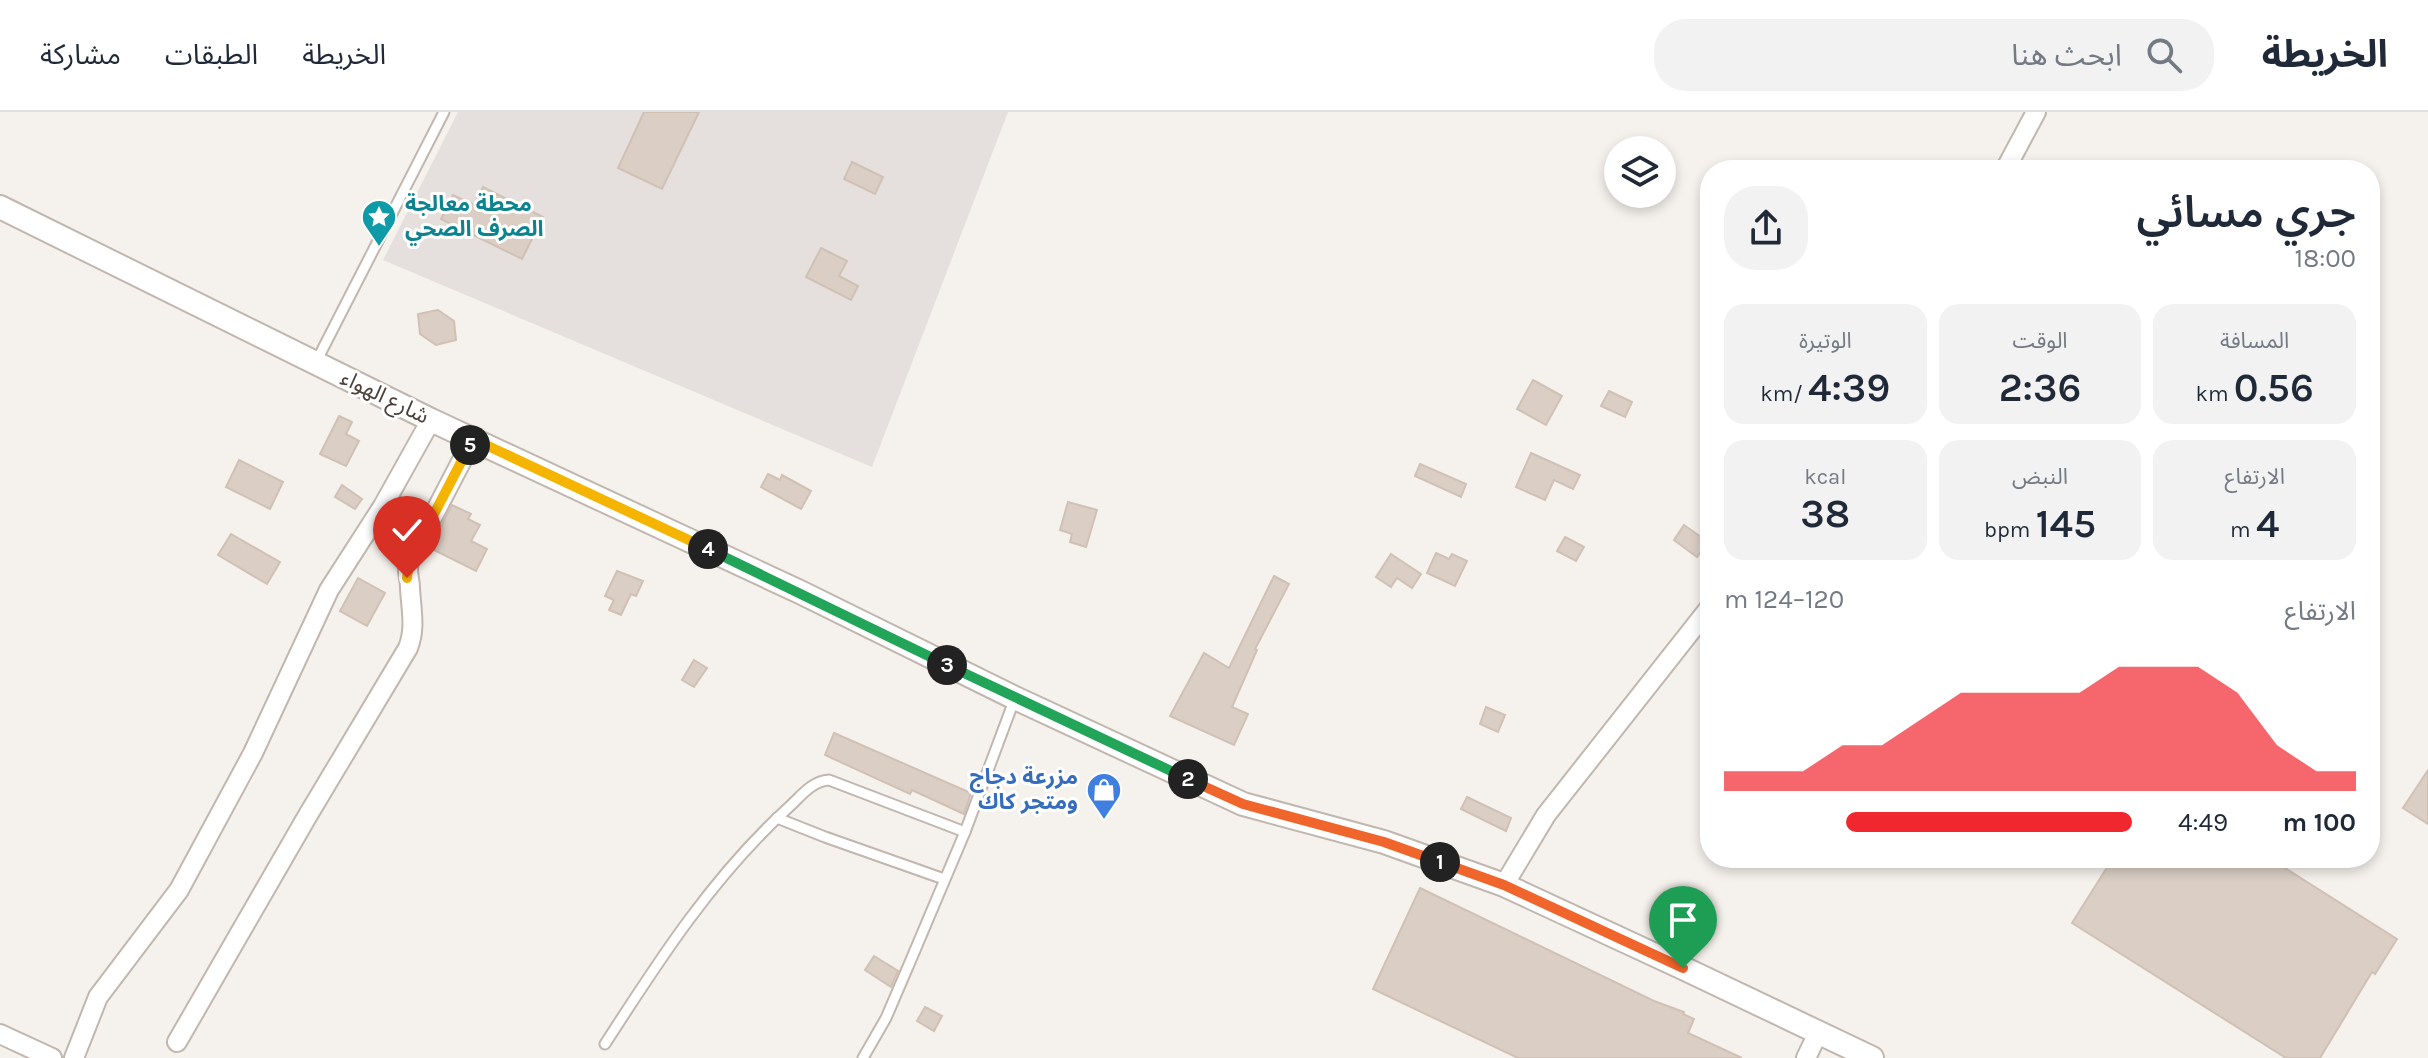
<!DOCTYPE html>
<html lang="ar">
<meta charset="utf-8">
<style>
body{margin:0;font-family:Karla,"Noto Sans Arabic",sans-serif;background:#f2f2f3;color:#1f2937;direction:rtl;height:100vh;display:flex;flex-direction:column;font-size:30px;white-space:nowrap}
*{box-sizing:border-box;margin:0}
p{font-size:26px;color:#747a83}
.icon{flex:none;width:44px;height:44px;fill:none;stroke:currentColor;stroke-width:2;stroke-linecap:round;stroke-linejoin:round}
.map{position:relative;flex:1;overflow:hidden;direction:ltr}
.sheet{position:absolute;left:1700px;top:48px;width:680px;height:708px;display:flex;flex-direction:column;background:#fff;border-radius:32px;box-shadow:0 4px 12px #0003;direction:rtl}
.sheet>*{flex:none}
.buttons{position:absolute;left:1604px;top:24px;display:grid;gap:16px}
.buttons a{display:grid;place-items:center;width:72px;height:72px;border-radius:50%;background:#fff;box-shadow:0 4px 12px #0003;font-size:40px}
.pin{position:absolute;display:grid;place-items:center;width:68px;height:68px;color:#fff;margin:-82px -34px;border-radius:50% 50% 50% 0;rotate:-45deg;box-shadow:0 0 8px #0007}
.pin .icon{rotate:45deg}
.km{position:absolute;width:40px;height:40px;margin:-20px;border-radius:50%;background:#222;color:#fff;font-size:22px;line-height:40px;text-align:center}
.round{display:grid;place-items:center;flex:none;width:84px;height:84px;border-radius:32px;background:#f2f2f3}
.head{display:flex;align-items:center;justify-content:space-between;height:136px;padding:0 24px}
h1{font-size:44px;font-weight:600;line-height:60px}
.stats{display:grid;grid-template-columns:repeat(3,1fr);gap:12px;height:136px;padding:8px 24px}
.stats div{display:grid;align-content:center;border-radius:20px;background:#f2f2f3;text-align:center}
.stats b{font-size:40px;font-weight:600}
.stats small{font-size:22px;font-weight:400}
.stats p{font-size:22px}
.chart{height:224px;padding:16px 24px}
.chart p{display:flex;justify-content:space-between}
.chart svg{width:100%;height:144px;margin-top:8px;fill:#f1272f;opacity:.7}
ul{padding:0 24px;list-style:none;font-size:26px}
li{display:grid;grid-template-columns:128px 96px 1fr;align-items:center;height:60px}
li i{height:20px;border-radius:10px;background:#f1272f}
header{display:flex;align-items:center;gap:48px;box-sizing:border-box;height:112px;padding:0 40px;background:#fff;border-bottom:2px solid #e0e1e3}
header strong{font-size:38px}
nav{display:flex;gap:44px;margin-inline-start:auto;font-size:28px}
.search{width:560px;height:72px;background:#f2f2f3;display:flex;align-items:center;gap:20px;box-sizing:border-box;padding:0 28px;border-radius:32px;color:#747a83;font-size:30px}
.map>svg:first-child{display:block}
.industrial{fill:#e5e0dd}
.building{fill:#dacec5;stroke:#d1c1b5;stroke-width:2}
.lines{fill:none;stroke-linecap:round;stroke-linejoin:round}
.service-casing{stroke:#c1b7af;stroke-width:13}
.minor-casing{stroke:#c1b7af;stroke-width:22}
.tertiary-casing{stroke:#c1b7af;stroke-width:26}
.service{stroke:#fff;stroke-width:9}
.minor{stroke:#fff;stroke-width:18}
.tertiary{stroke:#fff;stroke-width:22}
.split-1-casing{stroke:#fff;stroke-width:16}
.split-2-casing{stroke:#fff;stroke-width:16}
.split-3-casing{stroke:#fff;stroke-width:16}
.split-4-casing{stroke:#fff;stroke-width:16}
.split-5-casing{stroke:#fff;stroke-width:16}
.split-6-casing{stroke:#fff;stroke-width:16}
.split-1{stroke:#f0652b;stroke-width:10}
.split-2{stroke:#f0652b;stroke-width:10}
.split-3{stroke:#22a559;stroke-width:10}
.split-4{stroke:#22a559;stroke-width:10}
.split-5{stroke:#f5b400;stroke-width:10}
.split-6{stroke:#f5b400;stroke-width:10}
.labels{text-anchor:middle;dominant-baseline:central;stroke-width:6;stroke-linejoin:round;paint-order:stroke}
.culture-label{font-size:22px;font-weight:bold;fill:#0d838f;stroke:#fff;text-anchor:start}
.street-label{font-size:22px;fill:#4a403a;stroke:#fff}
.shop-label{font-size:22px;font-weight:bold;fill:#366cbe;stroke:#fff;text-anchor:end}
</style>
<header>
<strong>الخريطة</strong>
<div class="search"><svg class="icon" aria-label="search" viewBox="0 0 24 24"><circle cx="10" cy="10" r="6"/><path d="M15 15l6 6"/></svg>ابحث هنا</div>
<nav><a>الخريطة</a><a>الطبقات</a><a>مشاركة</a></nav>
</header>
<div class="map">
<svg width="2428" height="946" viewBox="0 0 2428 946">
<rect width="100%" height="100%" fill="#f5f1ec"/>
<!-- industrial -->
<path class="industrial" d="M458,0H1008L872,355L383,148Z"/>
<!-- building -->
<g class="building">
<path d="M644,0H699L662,77L618,56Z"/>
<path d="M852,50L883,65L875,82L844,67Z"/>
<path d="M483,75L543,105L522,147L441,107L453,83L474,93Z"/>
<path d="M821,136L847,149L839,164L858,174L851,188L806,165Z"/>
<path d="M438,198L454,209L456,228L436,233L420,222L418,202Z"/>
<path d="M1533,268L1562,284L1546,313L1517,297Z"/>
<path d="M1609,279L1632,290L1625,305L1601,294Z"/>
<path d="M339,304L352,310L346,322L359,329L346,354L320,342Z"/>
<path d="M1531,341L1580,363L1573,377L1554,368L1545,388L1516,375Z"/>
<path d="M239,348L283,370L270,397L226,375Z"/>
<path d="M1420,352L1466,372L1461,385L1415,364Z"/>
<path d="M768,362L780,368L782,363L811,379L801,397L761,375Z"/>
<path d="M342,373L362,387L355,397L335,385Z"/>
<path d="M1068,390L1097,398L1086,435L1070,430L1072,422L1060,418Z"/>
<path d="M452,393L471,402L468,407L480,413L471,429L487,437L476,459L430,436Z"/>
<path d="M1684,413L1708,430L1697,445L1674,428Z"/>
<path d="M231,422L280,450L267,472L218,443Z"/>
<path d="M1565,425L1584,435L1576,449L1557,439Z"/>
<path d="M1436,441L1449,447L1452,442L1467,449L1455,474L1427,461Z"/>
<path d="M1391,442L1421,462L1412,476L1397,466L1391,475L1376,465Z"/>
<path d="M617,459L643,469L636,484L631,482L621,503L609,498L614,488L605,484Z"/>
<path d="M1274,464L1289,472L1255,537L1257,538L1232,595L1248,602L1234,633L1170,604L1204,541L1229,556Z"/>
<path d="M358,466L385,481L367,514L340,499Z"/>
<path d="M694,548L707,556L694,575L682,568Z"/>
<path d="M1486,595L1505,603L1498,620L1480,612Z"/>
<path d="M834,621L971,681L964,702L912,678L910,682L825,643Z"/>
<path d="M2428,658V712L2403,696Z"/>
<path d="M1467,685L1511,706L1506,719L1461,697Z"/>
<path d="M2113,746H2269L2397,827L2375,862L2372,860L2320,946H2286L2072,811Z"/>
<path d="M1420,776L1654,889L1684,900L1683,902L1694,907L1688,921L1742,946H1518L1373,877Z"/>
<path d="M874,844L898,859L891,875L865,858Z"/>
<path d="M925,895L942,904L934,919L917,909Z"/>
</g>
<g class="lines">
<defs>
<g id="service">
<path d="M316,250L444,0"/>
<path d="M777,706L825,725L944,767"/>
<path d="M605,932C659,848 714,763 789,695C801,684 812,669 829,668L965,720"/>
<path d="M863,946L886,906L913,843L965,720L1015,586"/>
</g>
<g id="minor">
<path d="M2005,58L2036,0"/>
<path d="M1504,773L1546,703L1710,495"/>
<path d="M0,922L52,946"/>
<path d="M177,930L308,703L408,536C416,516 411,497 410,476C410,466 406,460 409,450L473,327"/>
<path d="M74,946L98,885L179,778L253,641L329,478L383,394L431,308"/>
<path d="M1806,946L1818,921"/>
</g>
<path id="tertiary" d="M0,95L431,308L800,480L1015,586L1243,692L1384,730L1504,773L1683,856L1872,946"/>
</defs>
<!-- service casing -->
<use href="#service" class="service-casing"/>
<!-- minor casing -->
<use href="#minor" class="minor-casing"/>
<!-- tertiary casing -->
<use href="#tertiary" class="tertiary-casing"/>
<!-- service -->
<use href="#service" class="service"/>
<!-- minor -->
<use href="#minor" class="minor"/>
<!-- tertiary -->
<use href="#tertiary" class="tertiary"/>
</g>
<g class="lines">
<defs>
<path id="split-1" d="M1440,750L1504,773L1683,856"/>
<path id="split-2" d="M1188,667L1243,692L1384,730L1440,750"/>
<path id="split-3" d="M947,553L1188,667"/>
<path id="split-4" d="M708,437L947,553"/>
<path id="split-5" d="M470,333L473,327L708,437"/>
<path id="split-6" d="M407,466L409,450L470,333"/>
</defs>
<!-- split-1 casing -->
<use href="#split-1" class="split-1-casing"/>
<!-- split-2 casing -->
<use href="#split-2" class="split-2-casing"/>
<!-- split-3 casing -->
<use href="#split-3" class="split-3-casing"/>
<!-- split-4 casing -->
<use href="#split-4" class="split-4-casing"/>
<!-- split-5 casing -->
<use href="#split-5" class="split-5-casing"/>
<!-- split-6 casing -->
<use href="#split-6" class="split-6-casing"/>
<!-- split-1 -->
<use href="#split-1" class="split-1"/>
<!-- split-2 -->
<use href="#split-2" class="split-2"/>
<!-- split-3 -->
<use href="#split-3" class="split-3"/>
<!-- split-4 -->
<use href="#split-4" class="split-4"/>
<!-- split-5 -->
<use href="#split-5" class="split-5"/>
<!-- split-6 -->
<use href="#split-6" class="split-6"/>
</g>
<!-- icons -->
<defs>
<symbol id="sight-pin" viewBox="-11 -11 22 30"><path d="M0 17L-7.5 6A9.5 9.5 0 1 1 7.5 6Z" fill="#0f9aa8" stroke="#fff"/><path d="M0-6L1.8-2.2L6-1.7L2.9 1.2L3.7 5.4L0 3.3L-3.7 5.4L-2.9 1.2L-6-1.7L-1.8-2.2Z" fill="#fff"/></symbol>
<symbol id="shop-pin" viewBox="-11 -11 22 30"><path d="M0 17L-7.5 6A9.5 9.5 0 1 1 7.5 6Z" fill="#3f7fe0" stroke="#fff"/><path d="M-5-2.5h2.3a2.7 3.5 0 0 1 5.4 0H5L5.5 6h-11ZM-1.5-2.5h3a1.5 2.3 0 0 0-3 0Z" fill="#fff"/></symbol>
</defs>
<g fill-rule="evenodd">
<use href="#sight-pin" x="359" y="85" width="40" height="54"/>
<use href="#shop-pin" x="1084" y="658" width="40" height="54"/>
</g>
<g class="labels">
<!-- culture labels -->
<g class="culture-label">
<text x="405" y="92">محطة معالجة<tspan x="405" dy="25">الصرف الصحي</tspan></text>
</g>
<!-- street labels -->
<g class="street-label">
<text transform="translate(385 285) rotate(26)">شارع الهواء</text>
</g>
<!-- shop labels -->
<g class="shop-label">
<text x="1078" y="665">مزرعة دجاج<tspan x="1078" dy="25">ومتجر كاك</tspan></text>
</g>
</g>
</svg>
<div class="buttons">
<a><svg class="icon" aria-label="layers" viewBox="0 0 24 24"><path d="M12 4l9 5-9 5-9-5zM3 14l9 5 9-5"/></svg></a>
</div>
<div class="pin" style="left:1683px;top:856px;background:#1e9e55"><svg class="icon" aria-label="arrive" viewBox="0 0 24 24"><path d="M6 21V4h12l-3 4 3 4H6"/></svg></div>
<div class="pin" style="left:407px;top:466px;background:#d93025"><svg class="icon" aria-label="check" viewBox="0 0 24 24"><path d="M5 12l5 5 9-10"/></svg></div>
<b class="km" style="left:1440px;top:750px">1</b>
<b class="km" style="left:1188px;top:667px">2</b>
<b class="km" style="left:947px;top:553px">3</b>
<b class="km" style="left:708px;top:437px">4</b>
<b class="km" style="left:470px;top:333px">5</b>
<section class="sheet">
<div class="head"><div><h1>جري مسائي</h1><p>18:00</p></div><a class="round"><svg class="icon" aria-label="share" viewBox="0 0 24 24"><path d="M12 15V3M7 8l5-5 5 5M5 13v7h14v-7"/></svg></a></div>
<div class="stats">
<div><p>المسافة</p><b>0.56<small> km</small></b></div>
<div><p>الوقت</p><b>2:36</b></div>
<div><p>الوتيرة</p><b>4:39<small> /km</small></b></div>
</div>
<div class="stats">
<div><p>الارتفاع</p><b>4<small> m</small></b></div>
<div><p>النبض</p><b>145<small> bpm</small></b></div>
<div><p>kcal</p><b>38</b></div>
</div>
<div class="chart"><p><span>الارتفاع</span>120–124 m</p>
<svg viewBox="0 0 160 44" preserveAspectRatio="none"><path d="M0 44V38L10 38L20 38L30 30L40 30L50 22L60 14L70 14L80 14L90 14L100 6L110 6L120 6L130 14L140 30L150 38L160 38V44z"/></svg>
</div>
<ul>
<li><b>100 m</b>4:49<i style="width:70%"></i></li>
</ul>
</section>
</div>
